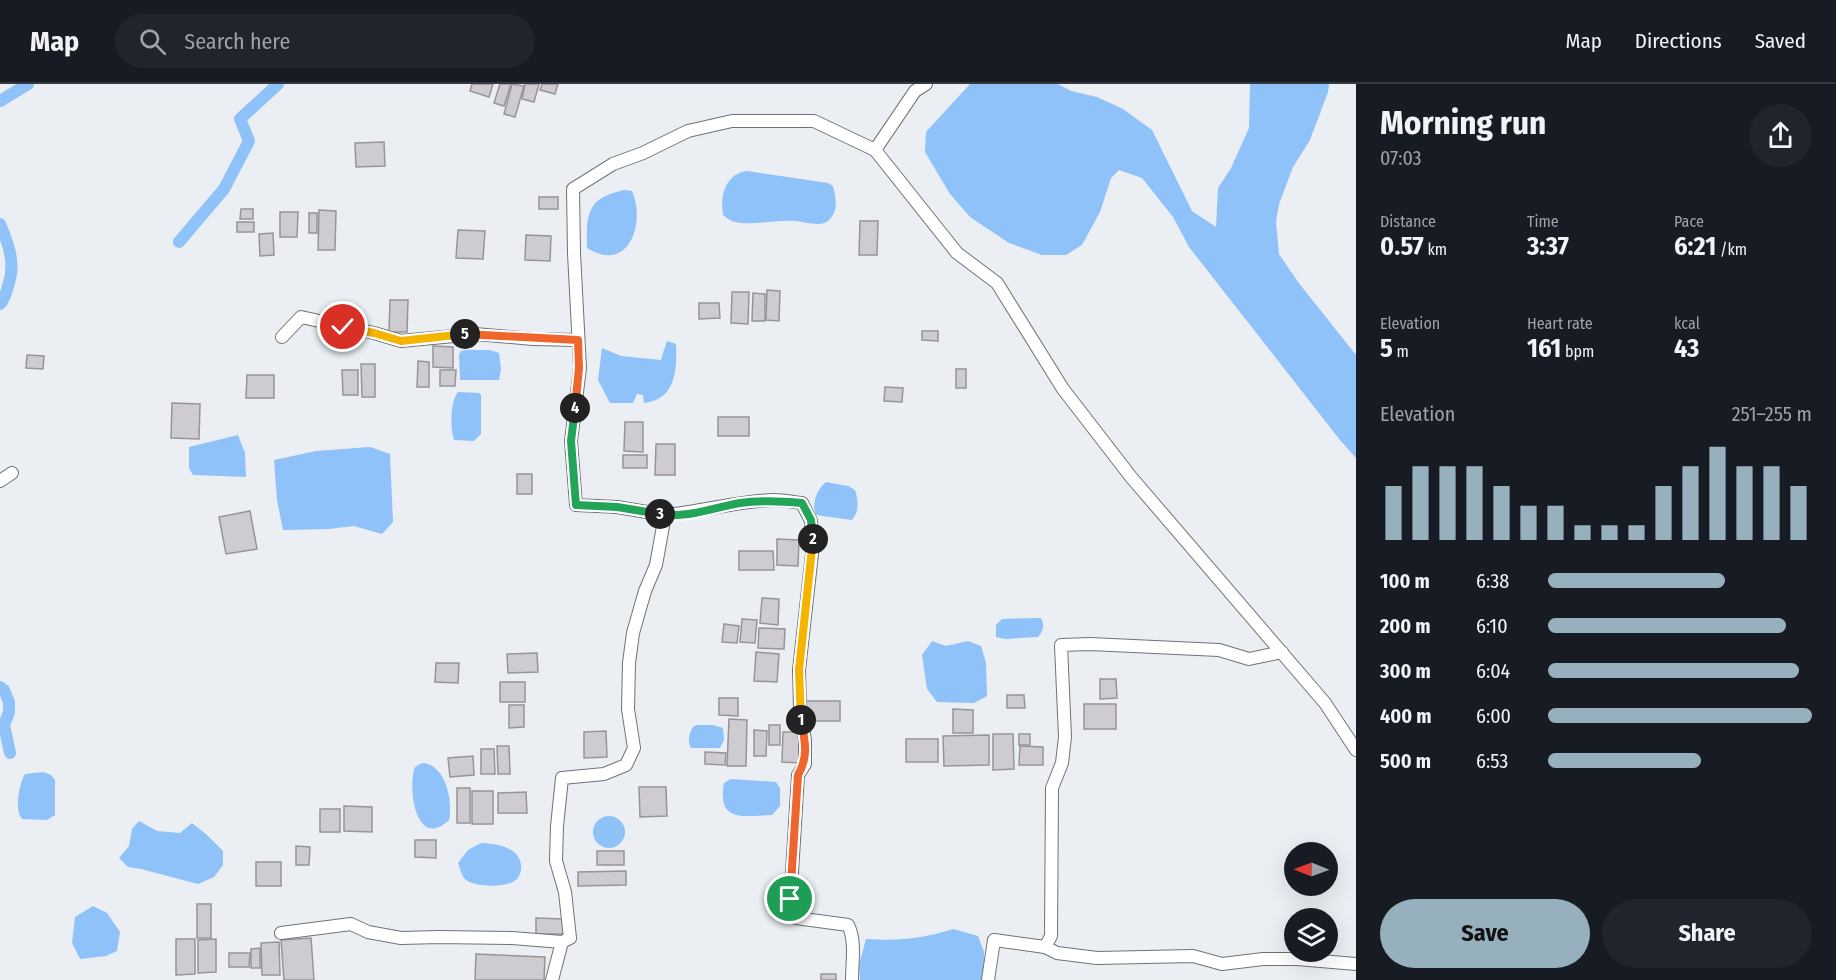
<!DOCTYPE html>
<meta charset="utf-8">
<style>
body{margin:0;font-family:"Fira Sans Condensed",sans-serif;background:#20242c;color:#f1f3f6;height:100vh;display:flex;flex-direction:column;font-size:22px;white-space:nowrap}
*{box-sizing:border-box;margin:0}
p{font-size:20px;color:#9ea1a6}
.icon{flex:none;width:33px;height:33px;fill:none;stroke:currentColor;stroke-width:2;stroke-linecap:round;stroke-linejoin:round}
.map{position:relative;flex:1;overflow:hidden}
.details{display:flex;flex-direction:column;background:#171b24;width:480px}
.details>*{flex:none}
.needle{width:39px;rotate:271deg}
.fabs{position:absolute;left:1284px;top:758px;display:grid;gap:12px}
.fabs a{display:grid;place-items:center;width:54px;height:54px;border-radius:50%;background:#171b24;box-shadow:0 6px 24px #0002;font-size:30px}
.pin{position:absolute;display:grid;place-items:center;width:51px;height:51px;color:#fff;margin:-26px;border:3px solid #fff;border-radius:50%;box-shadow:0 2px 6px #0007}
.km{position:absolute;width:30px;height:30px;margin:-15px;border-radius:50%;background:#222;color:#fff;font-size:16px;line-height:30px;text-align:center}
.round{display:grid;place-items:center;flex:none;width:63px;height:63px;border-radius:32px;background:#20242c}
.overview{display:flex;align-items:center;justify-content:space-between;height:102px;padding:0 24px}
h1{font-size:33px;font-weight:700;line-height:45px}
.metrics{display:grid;grid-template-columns:repeat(3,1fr);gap:9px;height:102px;padding:6px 24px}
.metrics div{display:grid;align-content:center}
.metrics b{font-size:26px;font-weight:700}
.metrics small{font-size:16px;font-weight:400}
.metrics p{font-size:16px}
.chart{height:168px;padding:12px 24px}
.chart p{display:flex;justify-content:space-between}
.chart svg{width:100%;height:108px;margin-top:6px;stroke:#97b0be;stroke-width:6}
.cta{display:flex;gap:12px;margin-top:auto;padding:12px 24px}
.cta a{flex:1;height:69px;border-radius:36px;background:#97b0be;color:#111;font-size:24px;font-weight:700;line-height:69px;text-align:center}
.cta a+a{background:#20242c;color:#f1f3f6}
ul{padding:0 24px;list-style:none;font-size:20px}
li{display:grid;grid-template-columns:96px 72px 1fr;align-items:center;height:45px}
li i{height:15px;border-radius:8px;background:#97b0be}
header{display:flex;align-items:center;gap:36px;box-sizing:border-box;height:84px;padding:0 30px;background:#171b24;border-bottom:2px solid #363941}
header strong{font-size:28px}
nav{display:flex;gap:33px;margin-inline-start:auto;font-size:21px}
.search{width:420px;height:54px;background:#20242c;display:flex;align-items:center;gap:15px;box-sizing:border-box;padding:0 21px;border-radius:33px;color:#9ea1a6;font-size:22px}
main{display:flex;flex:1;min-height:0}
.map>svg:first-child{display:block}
.water{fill:#8ec2f9}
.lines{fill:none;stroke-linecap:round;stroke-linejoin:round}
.canal{stroke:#8ec2f9;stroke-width:12}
.building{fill:#cfccd1;stroke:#989499;stroke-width:1.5}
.minor-casing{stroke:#6f7377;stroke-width:14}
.minor{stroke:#fff;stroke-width:12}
.split-1-casing{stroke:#fff;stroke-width:12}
.split-2-casing{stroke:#fff;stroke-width:12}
.split-3-casing{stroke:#fff;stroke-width:12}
.split-4-casing{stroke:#fff;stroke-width:12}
.split-5-casing{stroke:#fff;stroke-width:12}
.split-6-casing{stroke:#fff;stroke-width:12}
.split-1{stroke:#f0652b;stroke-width:8}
.split-2{stroke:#f5b400;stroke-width:8}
.split-3{stroke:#22a559;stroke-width:8}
.split-4{stroke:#22a559;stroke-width:8}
.split-5{stroke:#f0652b;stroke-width:8}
.split-6{stroke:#f5b400;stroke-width:8}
</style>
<header>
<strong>Map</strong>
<div class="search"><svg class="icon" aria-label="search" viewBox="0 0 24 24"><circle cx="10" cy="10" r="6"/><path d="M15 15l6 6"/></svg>Search here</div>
<nav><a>Map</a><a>Directions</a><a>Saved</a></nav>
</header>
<main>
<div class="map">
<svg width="1356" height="896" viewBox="0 0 1356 896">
<rect width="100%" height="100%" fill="#ebeff4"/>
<!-- water -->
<g class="water">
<path d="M970,0H1058L1071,7L1097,13L1123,25L1152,46L1192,127L1216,143L1218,104L1231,84L1249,44L1250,0H1329L1328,8L1310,56L1293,83L1279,120L1276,137L1279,170L1298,198L1356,271V374L1340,356L1189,163L1173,133L1142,94L1119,86L1111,94L1100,128L1082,161L1066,171H1042L1009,159L970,133L950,110L925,68L926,48Z"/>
<path d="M747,87L828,99L833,102C836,114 839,128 828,137C821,143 805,138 796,137C776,135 755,142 735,138C730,137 727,134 723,131C720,112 725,90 747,87Z"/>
<path d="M624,106L632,107C646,139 629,190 587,164C586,130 587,114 624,106Z"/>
<path d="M667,257L676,260C677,287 676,315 644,319L643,311L637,310L633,319H610L598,296L602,264L621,272L661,276Z"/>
<path d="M466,266H490L499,269L501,285L499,296H460L459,271L461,267Z"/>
<path d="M458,308L479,309L481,311V350L474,357L454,356C450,344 450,318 458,308Z"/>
<path d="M238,351L245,369L246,393L193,391L189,384V363Z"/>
<path d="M370,363L390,370L393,438L382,450L354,442L328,445L283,446L277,416L274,376L316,367Z"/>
<path d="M826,398L848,402L855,406C858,417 860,426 852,436L816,431C811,420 817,405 826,398Z"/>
<path d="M1037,534H1041C1045,542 1043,547 1038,553L1005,555L996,553V541L1002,535Z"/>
<path d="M932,557L946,562L968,557L981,562L986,579L987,612L974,619L937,618L927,605L922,571Z"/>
<path d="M697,641H713L723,644L724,656L720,664H691C687,657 689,649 693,643Z"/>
<path d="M422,679C446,680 453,718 449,736C416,767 407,704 415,683Z"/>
<path d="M43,688L51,691L55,696V731L47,736L22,735C14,726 19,700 25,690Z"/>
<path d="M731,695L776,698L780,704V722L772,731C743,732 717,739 724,699Z"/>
<circle cx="609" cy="748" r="16"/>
<path d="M139,737L157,747L180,749L192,739L207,751L223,767V781L214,793L198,800L141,785L128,783L119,774L129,762L132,745Z"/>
<path d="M481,759C498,760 523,763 521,786C520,791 518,795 514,797C505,804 473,803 465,795C461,791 460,784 458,779L468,766Z"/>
<path d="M93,822L107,829L120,848L117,867L106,872L80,875L72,859L75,833Z"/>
<path d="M953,845L978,852L984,868V896H860L859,881L866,855C899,857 921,855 953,845Z"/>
</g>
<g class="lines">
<!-- canal -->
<g class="canal">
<path d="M0,17L28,0"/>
<path d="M0,140C9,161 16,180 8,202C6,209 5,215 0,220"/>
<path d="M179,158L224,105L249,57L240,35L278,0"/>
<path d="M0,603L4,606L9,618V628L4,641L10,669"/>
</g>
</g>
<!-- building -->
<g class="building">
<path d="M472,0H493L489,13L470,7Z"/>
<path d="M500,0H511L504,22L494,19Z"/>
<path d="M512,0L524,2L515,33L504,30Z"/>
<path d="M525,0H539L534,18L522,15Z"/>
<path d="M542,0H558L555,10L540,6Z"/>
<path d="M384,58L385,82L356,83L355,59Z"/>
<rect x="539" y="113" width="19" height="12"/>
<path d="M241,125H253V135H240Z"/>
<path d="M319,126L336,127L335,166H318Z"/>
<path d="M280,128H298L297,153H280Z"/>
<rect x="309" y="129" width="8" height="20"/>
<path d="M860,137H878L877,171H859Z"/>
<rect x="237" y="138" width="17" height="10"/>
<path d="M458,146L485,147L483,175L456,174Z"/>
<path d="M273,149L274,171L260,172L259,150Z"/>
<path d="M526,151L551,152L550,177L525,176Z"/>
<path d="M767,206L780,207L779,237L766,236Z"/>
<path d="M732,208H749L748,240L731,239Z"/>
<path d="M753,209L765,210V237H752Z"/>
<path d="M390,216H408L407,248H389Z"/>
<path d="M699,219H719L720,234L699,235Z"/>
<path d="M922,247H938V257L922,256Z"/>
<path d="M433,262L453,263V284L433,283Z"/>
<path d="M27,271L44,272L43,285L26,284Z"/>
<path d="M418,277L429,278V303H417Z"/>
<path d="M361,280H375V313H362Z"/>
<rect x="956" y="285" width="10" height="19"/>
<path d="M342,286H358V311H343Z"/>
<path d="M440,286H456L455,302H440Z"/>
<path d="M247,291H274V314H246Z"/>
<path d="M885,303L903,304L902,318L884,317Z"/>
<path d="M172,319L200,320L199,355L171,354Z"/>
<rect x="718" y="333" width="31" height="19"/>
<path d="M625,338H643V368L624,367Z"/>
<path d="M656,360H675V391H655Z"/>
<rect x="623" y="371" width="24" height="13"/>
<rect x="517" y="390" width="15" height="20"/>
<path d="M250,427L257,465L226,470L219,433Z"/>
<path d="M777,455L799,456L798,482L777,481Z"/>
<path d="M739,467H773L774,486H739Z"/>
<path d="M762,514L779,515L778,541L760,539Z"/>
<path d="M742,535L757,536L755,559L740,558Z"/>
<path d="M724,540L739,542L737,559L722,558Z"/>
<path d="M759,544L785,545L784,565L758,564Z"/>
<path d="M756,568L779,570L777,598L754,597Z"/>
<path d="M537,569L538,588L508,589L507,570Z"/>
<path d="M436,579H459L458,599L435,598Z"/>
<path d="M1100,595H1116L1117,614L1100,615Z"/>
<rect x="500" y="598" width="25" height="20"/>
<path d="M1007,611H1024L1025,624H1007Z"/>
<path d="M719,614H738V632L719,631Z"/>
<rect x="806" y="617" width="34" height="20"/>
<rect x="1084" y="620" width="32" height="25"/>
<path d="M509,621H524V643L509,644Z"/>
<path d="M953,625L973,626V649H953Z"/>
<path d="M729,635L747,636L746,682H727Z"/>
<rect x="769" y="641" width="11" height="20"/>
<path d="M754,646L767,647L766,672H754Z"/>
<path d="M606,647L607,673L584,674V648Z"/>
<path d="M783,648H801L800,679L782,678Z"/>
<path d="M993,650H1013L1014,685L993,686Z"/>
<rect x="1019" y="650" width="11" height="11"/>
<path d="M989,651V681L944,682L943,652Z"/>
<rect x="906" y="655" width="32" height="23"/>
<path d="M497,662H509L510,690H498Z"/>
<path d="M1020,662L1043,663V681H1019Z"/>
<path d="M481,665H494L495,690H481Z"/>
<path d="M705,668L726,669L725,681L705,680Z"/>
<path d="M473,672L474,691L450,693L448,674Z"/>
<path d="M639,703H666L667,732L640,733Z"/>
<rect x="457" y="704" width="13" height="35"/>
<rect x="472" y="707" width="21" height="33"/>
<path d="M526,708L527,729H498V709Z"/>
<path d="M344,722L372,723V748L344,747Z"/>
<rect x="320" y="725" width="20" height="23"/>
<path d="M415,756H436V774L415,773Z"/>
<path d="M296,762L310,763L309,781H296Z"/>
<rect x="597" y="767" width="27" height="14"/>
<rect x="256" y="778" width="25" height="24"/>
<path d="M626,787V801L578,802V788Z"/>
<rect x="197" y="820" width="14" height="34"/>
<path d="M536,834L565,835V850H536Z"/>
<path d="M311,854L314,896H284L281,856Z"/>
<path d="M176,855H195V890L176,891Z"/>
<path d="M216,855V888L198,889V856Z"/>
<path d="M279,858L280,891H262L261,859Z"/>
<path d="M260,864V884H251V865Z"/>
<path d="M229,869H250L249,883H229Z"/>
<path d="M476,870L545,873L544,896H475Z"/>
<rect x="821" y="890" width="15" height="6"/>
</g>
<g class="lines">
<defs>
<g id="minor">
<path d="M926,0L915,7L875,66L957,169L997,199L1063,305L1131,393L1325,619L1356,666"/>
<path d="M282,253L301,233L374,249L401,257L475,250L533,255L578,256"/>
<path d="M0,397L12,389"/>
<path d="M665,431C701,428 737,417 774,416C783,416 793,418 802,419L811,437L813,461L799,586L800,625L805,656V680L798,691L790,821L791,827L796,834L848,841C856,856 852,879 852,896"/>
<path d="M281,849L351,840L368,848L401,854L439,853L512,854L562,858L552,896"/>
<path d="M562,858L570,854L565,808L556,777L557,742L562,694L604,690L626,681L634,664L628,625L629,579L633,549L645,507L656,481L665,431L617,423L576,421L571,357L580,284L574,169L573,105L613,80L643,69L688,47L732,37H814L875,66"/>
<path d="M1045,863L1057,869L1097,874L1193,872L1222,880L1263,875H1297L1356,880"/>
<path d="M988,896L994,856L1045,863L1051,852L1052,704L1062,679L1065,653L1061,561L1090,560L1219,566L1249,575L1282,568"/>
</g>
</defs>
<!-- minor casing -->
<use href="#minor" class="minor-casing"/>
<!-- minor -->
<use href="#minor" class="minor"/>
</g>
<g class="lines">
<defs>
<path id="split-1" d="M790,815L798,691C809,672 805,657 801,636"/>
<path id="split-2" d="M801,636L799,586L813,455"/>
<path id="split-3" d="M660,430C686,435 715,423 740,419C761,416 781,417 802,419L811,436L813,455"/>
<path id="split-4" d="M575,324L571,357L576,421L617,423L660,430"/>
<path id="split-5" d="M465,250L578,256L579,284L575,324"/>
<path id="split-6" d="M343,243L374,249L401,257L465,250"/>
</defs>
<!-- split-1 casing -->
<use href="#split-1" class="split-1-casing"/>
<!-- split-2 casing -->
<use href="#split-2" class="split-2-casing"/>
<!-- split-3 casing -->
<use href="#split-3" class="split-3-casing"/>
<!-- split-4 casing -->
<use href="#split-4" class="split-4-casing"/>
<!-- split-5 casing -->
<use href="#split-5" class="split-5-casing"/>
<!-- split-6 casing -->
<use href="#split-6" class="split-6-casing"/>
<!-- split-1 -->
<use href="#split-1" class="split-1"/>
<!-- split-2 -->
<use href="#split-2" class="split-2"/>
<!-- split-3 -->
<use href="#split-3" class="split-3"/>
<!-- split-4 -->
<use href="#split-4" class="split-4"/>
<!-- split-5 -->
<use href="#split-5" class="split-5"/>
<!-- split-6 -->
<use href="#split-6" class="split-6"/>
</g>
</svg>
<div class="fabs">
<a><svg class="needle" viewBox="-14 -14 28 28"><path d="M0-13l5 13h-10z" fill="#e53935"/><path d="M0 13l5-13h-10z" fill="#9ea1a6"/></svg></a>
<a><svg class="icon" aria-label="layers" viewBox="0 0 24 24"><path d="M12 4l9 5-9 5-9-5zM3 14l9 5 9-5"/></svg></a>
</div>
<div class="pin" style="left:790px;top:815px;background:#1e9e55"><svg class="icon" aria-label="arrive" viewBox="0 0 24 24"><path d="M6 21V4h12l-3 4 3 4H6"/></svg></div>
<div class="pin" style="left:343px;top:243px;background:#d93025"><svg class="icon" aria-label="check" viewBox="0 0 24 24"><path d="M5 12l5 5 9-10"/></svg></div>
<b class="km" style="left:801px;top:636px">1</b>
<b class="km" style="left:813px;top:455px">2</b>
<b class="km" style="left:660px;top:430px">3</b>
<b class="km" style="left:575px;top:324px">4</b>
<b class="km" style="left:465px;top:250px">5</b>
</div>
<section class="details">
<div class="overview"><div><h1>Morning run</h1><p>07:03</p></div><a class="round"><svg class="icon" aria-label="share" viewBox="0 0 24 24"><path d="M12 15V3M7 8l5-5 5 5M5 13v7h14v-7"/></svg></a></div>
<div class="metrics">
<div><p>Distance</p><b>0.57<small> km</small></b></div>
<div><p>Time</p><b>3:37</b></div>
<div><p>Pace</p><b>6:21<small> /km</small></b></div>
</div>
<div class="metrics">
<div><p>Elevation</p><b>5<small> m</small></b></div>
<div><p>Heart rate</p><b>161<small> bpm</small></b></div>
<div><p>kcal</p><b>43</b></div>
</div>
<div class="chart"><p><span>Elevation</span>251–255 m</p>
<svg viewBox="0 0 160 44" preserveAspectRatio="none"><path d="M5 44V22M15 44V14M25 44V14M35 44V14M45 44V22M55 44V30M65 44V30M75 44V38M85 44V38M95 44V38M105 44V22M115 44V14M125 44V6M135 44V14M145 44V14M155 44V22"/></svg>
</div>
<ul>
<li><b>100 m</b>6:38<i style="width:67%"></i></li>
<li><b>200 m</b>6:10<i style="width:90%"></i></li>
<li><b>300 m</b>6:04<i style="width:95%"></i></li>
<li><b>400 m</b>6:00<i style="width:100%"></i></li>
<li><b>500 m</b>6:53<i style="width:58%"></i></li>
</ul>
<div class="cta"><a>Save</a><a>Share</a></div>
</section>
</main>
